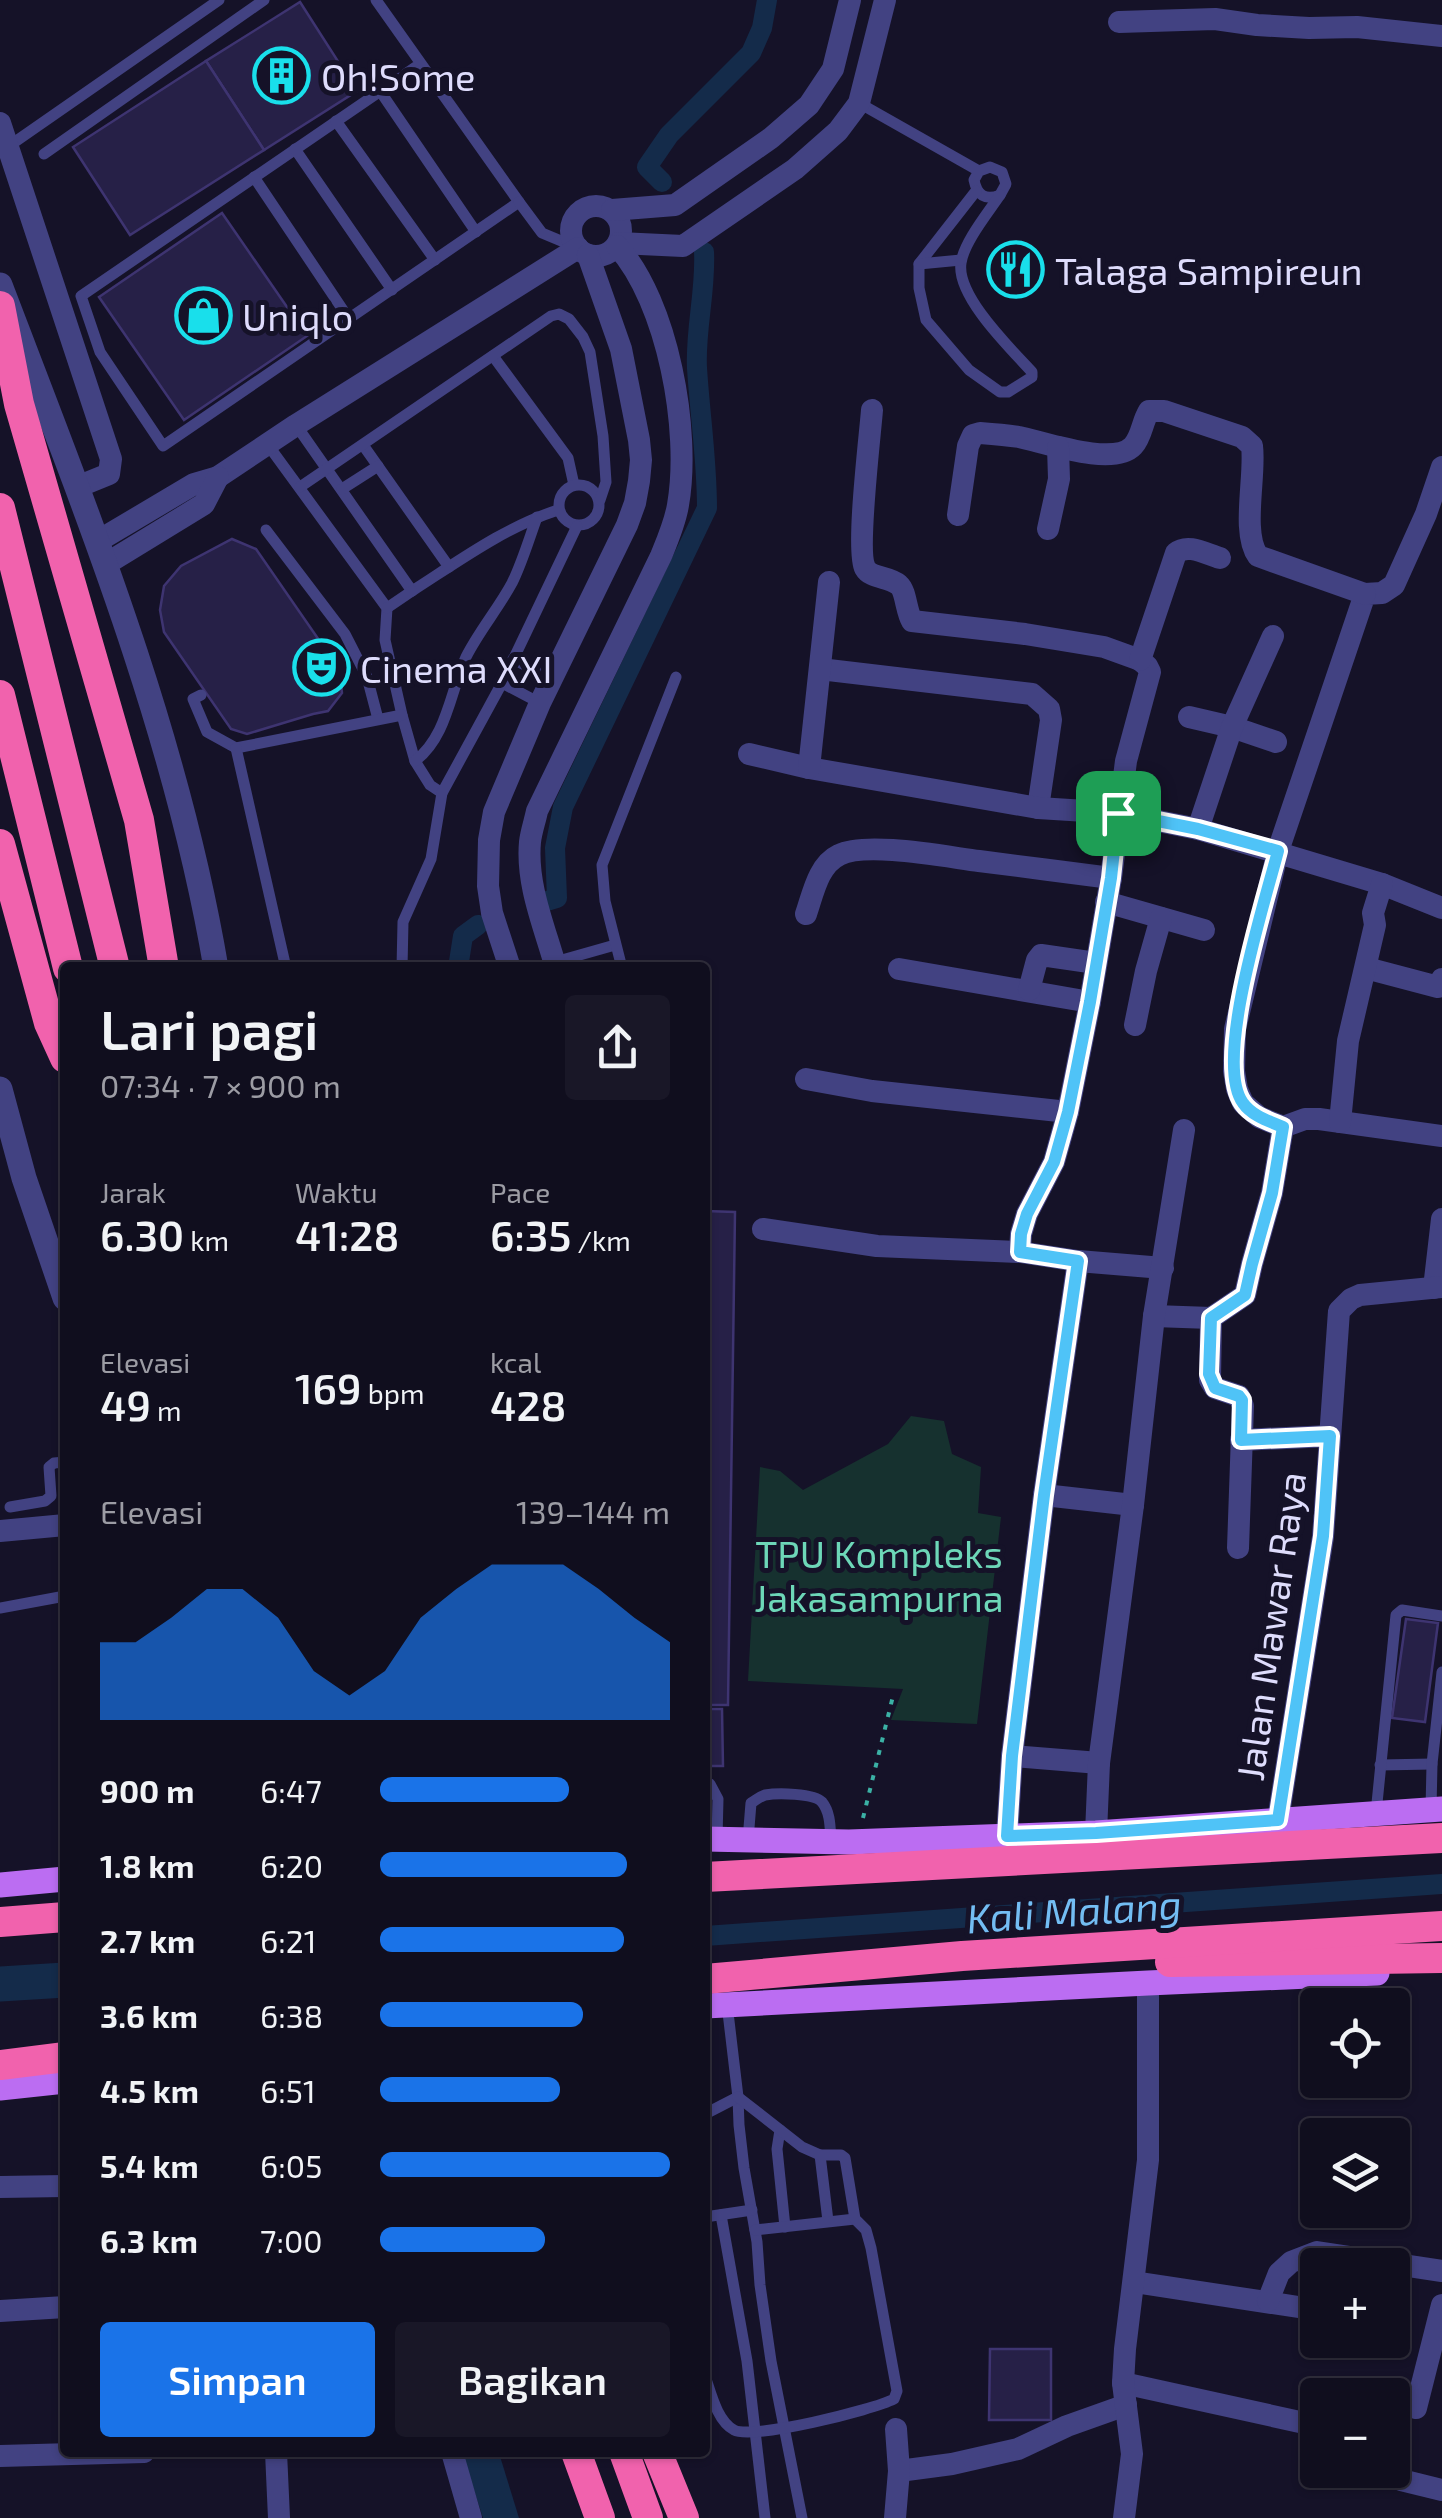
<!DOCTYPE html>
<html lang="id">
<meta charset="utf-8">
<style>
body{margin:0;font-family:"Exo 2",sans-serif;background:#191727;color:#f1f3f6;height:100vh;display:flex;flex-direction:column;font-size:38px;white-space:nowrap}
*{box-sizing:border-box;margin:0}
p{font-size:32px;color:#9c9ca4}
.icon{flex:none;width:55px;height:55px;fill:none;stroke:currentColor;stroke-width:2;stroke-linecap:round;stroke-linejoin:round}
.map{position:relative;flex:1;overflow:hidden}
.side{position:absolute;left:60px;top:962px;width:650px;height:1495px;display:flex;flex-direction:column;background:#100e1e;border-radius:10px;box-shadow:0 2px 8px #0004,0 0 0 2px #302e3c}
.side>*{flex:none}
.controls{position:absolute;left:1300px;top:1988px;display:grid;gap:20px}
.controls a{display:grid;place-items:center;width:110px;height:110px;border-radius:10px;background:#100e1e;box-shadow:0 2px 8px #0004,0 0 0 2px #302e3c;font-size:50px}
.pin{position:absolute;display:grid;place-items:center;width:85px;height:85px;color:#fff;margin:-42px;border-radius:20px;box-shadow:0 5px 15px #0006}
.round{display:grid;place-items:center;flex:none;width:105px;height:105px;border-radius:10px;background:#191727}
.head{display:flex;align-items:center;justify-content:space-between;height:170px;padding:0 40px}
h1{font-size:55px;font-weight:600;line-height:75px}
.stats{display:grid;grid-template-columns:repeat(3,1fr);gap:15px;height:170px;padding:10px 40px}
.stats div{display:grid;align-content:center}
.stats b{font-size:42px;font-weight:600}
.stats small{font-size:28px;font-weight:400}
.stats p{font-size:28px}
.chart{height:280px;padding:20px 40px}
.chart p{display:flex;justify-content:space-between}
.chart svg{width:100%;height:180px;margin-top:10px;fill:#1a73e8;opacity:.7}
.action{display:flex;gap:20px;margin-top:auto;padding:20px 40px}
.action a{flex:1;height:115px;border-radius:10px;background:#1a73e8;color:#fff;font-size:40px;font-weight:600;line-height:115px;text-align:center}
.action a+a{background:#191727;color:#f1f3f6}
ul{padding:0 40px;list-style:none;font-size:32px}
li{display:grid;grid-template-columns:160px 120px 1fr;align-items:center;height:75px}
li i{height:25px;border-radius:12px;background:#1a73e8}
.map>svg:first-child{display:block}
.green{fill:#16312f}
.water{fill:#142b4a}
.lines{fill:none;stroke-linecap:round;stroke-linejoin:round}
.canal{stroke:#142b4a;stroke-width:20}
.river{stroke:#142b4a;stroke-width:35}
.building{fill:#262047;stroke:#3e3471;stroke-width:2.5}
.path{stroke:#3bb1a5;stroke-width:4;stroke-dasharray:5 8;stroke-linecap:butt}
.service{stroke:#424282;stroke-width:11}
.minor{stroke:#424282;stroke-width:22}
.tertiary{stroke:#424282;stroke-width:25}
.primary{stroke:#bb6df2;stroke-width:25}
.motorway{stroke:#f162ad;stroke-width:30}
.route-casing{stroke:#fff;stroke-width:20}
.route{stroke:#4fc3f7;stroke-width:12}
.labels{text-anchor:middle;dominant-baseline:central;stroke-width:10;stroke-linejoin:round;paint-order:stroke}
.poi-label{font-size:38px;fill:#dedcfc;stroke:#151228;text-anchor:start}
.park-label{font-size:38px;fill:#6dd7b8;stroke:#151228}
.street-label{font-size:38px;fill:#dedcfc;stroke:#151228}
.water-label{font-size:40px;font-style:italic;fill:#73bdf3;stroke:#151228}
</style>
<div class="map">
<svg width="1442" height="2518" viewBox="0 0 1442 2518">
<rect width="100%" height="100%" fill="#151228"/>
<!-- green -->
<path class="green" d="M911,1416L944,1421L952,1454L981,1467L978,1513L1001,1517L977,1724L891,1720L903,1689L748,1681L760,1467L780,1471L803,1490L888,1444Z"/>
<!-- water -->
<path class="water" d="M462,2453H499L519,2518H483Z"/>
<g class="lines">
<!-- canal -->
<g class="canal">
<path d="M662,182L647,167L669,135L751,53L762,28L767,0"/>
<path d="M547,901L557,898L555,848L563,807L707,508C707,461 700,415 697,368C695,330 706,291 704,252"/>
<path d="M458,968L463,936L478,925"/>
<path d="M705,1936L1442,1884"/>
</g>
<!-- river -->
<path class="river" d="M0,1984L65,1980"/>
</g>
<!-- building -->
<g class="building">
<path d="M300,2L357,91L264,150L206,61Z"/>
<path d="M206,61L264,150L130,235L73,147Z"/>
<path d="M222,213L307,336L184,420L99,297Z"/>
<path d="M232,539L256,549L339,669L342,693L328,711L313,714L247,734L231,729L164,632L160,610L164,586L181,566Z"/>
<path d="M705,1211L735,1212L728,1705H705Z"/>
<path d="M1406,1619L1438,1623L1425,1722L1392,1718Z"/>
<path d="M705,1709H722L723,1766H705Z"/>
<path d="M990,2349H1051V2420H989Z"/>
</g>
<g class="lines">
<!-- path -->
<path class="path" d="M863,1818L894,1692"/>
<!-- service -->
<g class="service">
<path d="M376,0L519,202L163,446L100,352L81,296L420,64"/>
<path d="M380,91L476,232"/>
<path d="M859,103L979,171L990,167L1002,172L1006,184L1000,195C985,201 977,195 974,180L979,171"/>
<path d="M336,121L435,260"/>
<path d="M9,146L219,0"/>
<path d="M295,149L392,290"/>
<path d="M44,154L264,0"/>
<path d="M254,177L349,319"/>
<path d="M976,191L919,264V288L926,320L969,370L1000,392H1008L1032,377V372C1011,349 956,296 961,263C964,242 988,213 1000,195"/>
<path d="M519,202L542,233L578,248"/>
<path d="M919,264L961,260"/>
<path d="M493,356L568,458L574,485"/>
<path d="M296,425L412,591C459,561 505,527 558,510"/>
<path d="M268,445L387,608L385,640L402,715L415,761L430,785L442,793"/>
<path d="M363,445L449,567"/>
<circle cx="579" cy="505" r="20"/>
<path d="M300,487L551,316L559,314L569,319L583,337L590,352L603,436L606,482L600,500"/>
<path d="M342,489L378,466"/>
<path d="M266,530L345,634L367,677L378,719"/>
<path d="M387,608L412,591"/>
<path d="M513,659L551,679"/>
<path d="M502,683L540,703"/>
<path d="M201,695L193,699L207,732L236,748L402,715"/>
<path d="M236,748L286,968"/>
<path d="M415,761C447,737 450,692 466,657C479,631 498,609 512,583C522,563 529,539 537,517"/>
<path d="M555,962L615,945"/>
<path d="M402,968L403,922L431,859L442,793L502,683L577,526"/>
<path d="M622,968L605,901L602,865L676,677"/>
<path d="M10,1507L45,1501L51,1496L49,1467L54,1463L65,1462"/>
<path d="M0,1608L65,1596"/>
<path d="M1380,1765L1432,1764"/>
<path d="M705,1785L710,1784L718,1799L717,1838"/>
<path d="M1431,1809L1432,1764L1442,1672"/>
<path d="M1376,1813L1396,1615L1402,1610L1442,1616"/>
<path d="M748,1840L751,1803C756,1800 759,1797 765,1795C777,1793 814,1793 822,1802C831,1813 830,1829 831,1842"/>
<path d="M727,2004L738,2097L739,2125L744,2168L757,2242L760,2285L771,2361L802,2518"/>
<path d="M705,2114L738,2097"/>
<path d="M780,2130L777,2149L785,2227"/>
<path d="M820,2155L828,2221"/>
<path d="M721,2215L747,2361L765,2518"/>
<path d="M705,2217L752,2210"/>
<path d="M755,2230L855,2219"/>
<path d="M705,2376C711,2393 717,2421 734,2430C752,2440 873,2410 894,2399L897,2391L871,2248L866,2230L855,2219L845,2158L841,2155H820L802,2147L738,2097"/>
</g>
<!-- minor -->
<g class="minor">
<path d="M1119,22L1215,19L1257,25L1309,28L1357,27L1442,36"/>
<path d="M0,123L111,459L109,474L77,487"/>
<circle cx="596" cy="231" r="25"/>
<path d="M612,210L675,205L771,138L809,105L833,69L850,0"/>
<path d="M619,243L683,246L795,169L838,131L859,103L885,0"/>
<path d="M872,410C870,436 856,551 865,568C871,579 889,576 899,585C906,591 906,611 912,621L1025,634L1104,647L1140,660L1147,666L1150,672L1126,761L1111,878L1090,1002L1068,1112L1054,1162L1027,1214L1021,1234L1020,1252"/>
<path d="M1442,467L1426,514L1394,585L1382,593L1365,594L1278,851L1235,1029L1234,1071L1237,1089L1243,1103L1259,1117L1283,1127L1305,1119H1319L1442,1136"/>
<path d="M958,515L968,446L973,435L980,433C993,434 1006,435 1019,437C1044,442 1113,467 1133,446C1142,436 1142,422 1149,411H1164L1242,437L1252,446C1256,475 1241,533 1258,556L1365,594"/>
<path d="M1048,529L1059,479L1058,447"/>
<path d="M98,541L194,484L218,477L296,425L578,248"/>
<path d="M106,564L204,504L218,477"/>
<path d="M1140,660L1176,553C1188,543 1206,554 1220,558"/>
<path d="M820,669L1032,694L1049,709L1051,720L1038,808"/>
<path d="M1189,717L1232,727L1276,742"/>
<path d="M749,754L809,768L1038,808L1118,813L1198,829L1382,884L1442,908"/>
<path d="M809,768L829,582"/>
<path d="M1198,829L1232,727L1273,636"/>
<path d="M1106,902L1204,930"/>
<path d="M806,914C813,894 818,865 839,855C866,841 947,857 979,861C1023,867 1067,872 1111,878"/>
<path d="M510,968L492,913L488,886L489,840L494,812L540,703L627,525L635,503L639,481L641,460L639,440L621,349L588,255"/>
<path d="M556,968C545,928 526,885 530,842C531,832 535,821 537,811L661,556C668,539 675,523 678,505C691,431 668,302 617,246"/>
<path d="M1366,968L1438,987L1442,979"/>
<path d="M899,969L1090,1002"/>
<path d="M1029,990L1037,960L1041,955L1096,963"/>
<path d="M1135,1025L1146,971L1161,918"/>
<path d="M806,1079L872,1091L1068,1112"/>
<path d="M1340,1122L1348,1041L1375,925L1373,913L1382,884"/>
<path d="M763,1229L877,1246L1020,1252L1078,1261L1163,1268"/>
<path d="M1434,1288L1442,1219"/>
<path d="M1154,1316L1211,1318L1245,1295L1252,1264L1272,1193L1283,1127"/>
<path d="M1211,1318L1210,1380L1215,1388L1239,1396L1243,1406L1238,1548"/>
<path d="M1241,1440L1330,1436"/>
<path d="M1044,1495L1133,1505"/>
<path d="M0,1531L65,1525"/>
<path d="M1012,1756L1099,1763"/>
<path d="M1278,1820L1323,1537L1339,1311L1351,1299L1360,1295L1442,1287"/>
<path d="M1096,1833L1099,1763L1133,1505L1154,1316L1184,1130"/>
<path d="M1007,1836L1012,1756L1044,1495L1078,1261"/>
<path d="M0,2187L65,2186"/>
<path d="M1134,2282L1318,2310"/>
<path d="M1268,2301L1279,2273L1291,2262L1317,2252L1442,2271"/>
<path d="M0,2311L65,2307"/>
<path d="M1123,2383L1318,2426"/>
<path d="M1416,2408L1442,2305"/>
<path d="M276,2452L279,2518"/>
<path d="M452,2452L471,2518"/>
<path d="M0,2456L144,2452"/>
<path d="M1374,2470L1401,2480L1442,2490"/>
<path d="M899,2471L952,2464L1018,2449L1067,2426L1126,2405"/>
<path d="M895,2518L899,2471L896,2429"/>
<path d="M1124,2518L1132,2454L1123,2383L1125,2349L1148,2160V1983"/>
</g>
<!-- tertiary -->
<g class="tertiary">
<path d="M0,285C85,508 176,731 216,968"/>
<path d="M0,1089L24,1178L65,1298"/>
</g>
<!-- primary -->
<g class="primary">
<path d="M705,1839L849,1842L1096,1833L1442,1809"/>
<path d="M0,1885L65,1879"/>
<path d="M705,2006L1148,1983L1377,1973"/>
<path d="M0,2088L65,2081"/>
</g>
<!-- motorway -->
<g class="motorway">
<path d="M0,306L19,404L139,820L164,968"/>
<path d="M0,508L115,968"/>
<path d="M0,695L68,968"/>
<path d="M0,844L49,1023L65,1058"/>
<path d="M705,1877L1442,1838"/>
<path d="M0,1922L65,1917"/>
<path d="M1170,1962L1442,1958"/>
<path d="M705,1979L962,1956L1442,1926"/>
<path d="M0,2065L65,2057"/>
<path d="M576,2452L600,2518"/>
<path d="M624,2452L648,2518"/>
<path d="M657,2452L684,2518"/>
</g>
</g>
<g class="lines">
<defs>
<path id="route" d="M1118,813L1198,829L1278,851C1265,902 1213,1062 1243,1103C1252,1116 1269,1121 1283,1127L1272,1193L1252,1264L1245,1295L1211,1318L1209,1374L1215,1388L1239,1396L1242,1400L1241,1440L1330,1436L1323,1536L1278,1820L1096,1833L1007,1836L1012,1756L1044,1495L1078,1261L1020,1252L1021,1234L1027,1214L1054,1162L1068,1112L1090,1002L1111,878Z"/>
</defs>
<!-- route casing -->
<use href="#route" class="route-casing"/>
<!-- route -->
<use href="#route" class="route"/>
</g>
<!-- icons -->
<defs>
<symbol id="building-ring" viewBox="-11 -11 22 22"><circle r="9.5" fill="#151228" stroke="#19dfeb" stroke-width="1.5"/><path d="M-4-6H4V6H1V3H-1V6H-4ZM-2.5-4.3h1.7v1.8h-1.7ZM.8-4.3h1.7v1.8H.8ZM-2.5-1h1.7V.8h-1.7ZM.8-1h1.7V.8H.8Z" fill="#19dfeb"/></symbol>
<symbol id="restaurant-ring" viewBox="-11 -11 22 22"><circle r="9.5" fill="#151228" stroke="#19dfeb" stroke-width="1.5"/><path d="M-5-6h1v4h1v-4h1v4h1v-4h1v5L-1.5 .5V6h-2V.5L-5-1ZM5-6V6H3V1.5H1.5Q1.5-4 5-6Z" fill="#19dfeb"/></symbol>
<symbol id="shop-ring" viewBox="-11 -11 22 22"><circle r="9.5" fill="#151228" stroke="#19dfeb" stroke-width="1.5"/><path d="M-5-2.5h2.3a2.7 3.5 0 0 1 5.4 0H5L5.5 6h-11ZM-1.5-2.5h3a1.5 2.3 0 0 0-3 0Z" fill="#19dfeb"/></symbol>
<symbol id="theatre-ring" viewBox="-11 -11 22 22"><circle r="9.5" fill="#151228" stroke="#19dfeb" stroke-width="1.5"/><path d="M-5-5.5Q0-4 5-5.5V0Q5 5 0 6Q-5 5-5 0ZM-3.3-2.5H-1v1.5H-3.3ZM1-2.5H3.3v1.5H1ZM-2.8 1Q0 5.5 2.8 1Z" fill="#19dfeb"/></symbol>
</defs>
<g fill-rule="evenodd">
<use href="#building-ring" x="250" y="44" width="63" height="63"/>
<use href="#restaurant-ring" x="984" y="238" width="63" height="63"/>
<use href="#shop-ring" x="172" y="284" width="63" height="63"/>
<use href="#theatre-ring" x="290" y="636" width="63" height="63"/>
</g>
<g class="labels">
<!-- poi labels -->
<g class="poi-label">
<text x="321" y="76">Oh!Some</text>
<text x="1055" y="270">Talaga Sampireun</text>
<text x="242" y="316">Uniqlo</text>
<text x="360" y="668">Cinema XXI</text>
</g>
<!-- park labels -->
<g class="park-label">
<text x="879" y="1553">TPU Kompleks<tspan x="879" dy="44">Jakasampurna</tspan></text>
</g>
<!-- street labels -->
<g class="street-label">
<text transform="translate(1270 1626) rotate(-82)">Jalan Mawar Raya</text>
</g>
<!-- water labels -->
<g class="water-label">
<text transform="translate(1074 1910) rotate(-4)">Kali Malang</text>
</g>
</g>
</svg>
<div class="controls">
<a><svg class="icon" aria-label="locate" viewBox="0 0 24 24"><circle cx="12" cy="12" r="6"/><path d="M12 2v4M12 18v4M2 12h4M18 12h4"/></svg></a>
<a><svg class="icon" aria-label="layers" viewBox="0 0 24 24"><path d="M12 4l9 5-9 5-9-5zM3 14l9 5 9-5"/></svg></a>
<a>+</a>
<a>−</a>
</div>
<div class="pin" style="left:1118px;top:813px;background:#1e9e55"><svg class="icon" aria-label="arrive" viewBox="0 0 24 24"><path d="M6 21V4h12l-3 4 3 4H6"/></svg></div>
<section class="side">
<div class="head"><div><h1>Lari pagi</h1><p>07:34 · 7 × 900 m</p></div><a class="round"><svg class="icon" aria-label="share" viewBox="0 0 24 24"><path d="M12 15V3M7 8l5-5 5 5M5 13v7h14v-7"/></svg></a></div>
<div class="stats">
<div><p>Jarak</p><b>6.30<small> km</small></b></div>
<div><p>Waktu</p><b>41:28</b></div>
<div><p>Pace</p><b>6:35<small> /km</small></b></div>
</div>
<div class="stats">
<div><p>Elevasi</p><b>49<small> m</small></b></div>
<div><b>169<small> bpm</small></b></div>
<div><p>kcal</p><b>428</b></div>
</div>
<div class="chart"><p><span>Elevasi</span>139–144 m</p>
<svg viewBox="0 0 160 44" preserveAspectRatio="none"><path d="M0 44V25L10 25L20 19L30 12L40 12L50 19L60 32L70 38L80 32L90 19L100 12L110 6L120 6L130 6L140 12L150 19L160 25V44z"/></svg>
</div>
<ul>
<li><b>900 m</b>6:47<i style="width:65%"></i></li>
<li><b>1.8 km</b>6:20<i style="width:85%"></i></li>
<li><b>2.7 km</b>6:21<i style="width:84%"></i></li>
<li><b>3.6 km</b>6:38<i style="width:70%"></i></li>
<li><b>4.5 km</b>6:51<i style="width:62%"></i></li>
<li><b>5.4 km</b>6:05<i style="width:100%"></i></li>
<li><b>6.3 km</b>7:00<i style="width:57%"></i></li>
</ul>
<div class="action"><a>Simpan</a><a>Bagikan</a></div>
</section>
</div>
